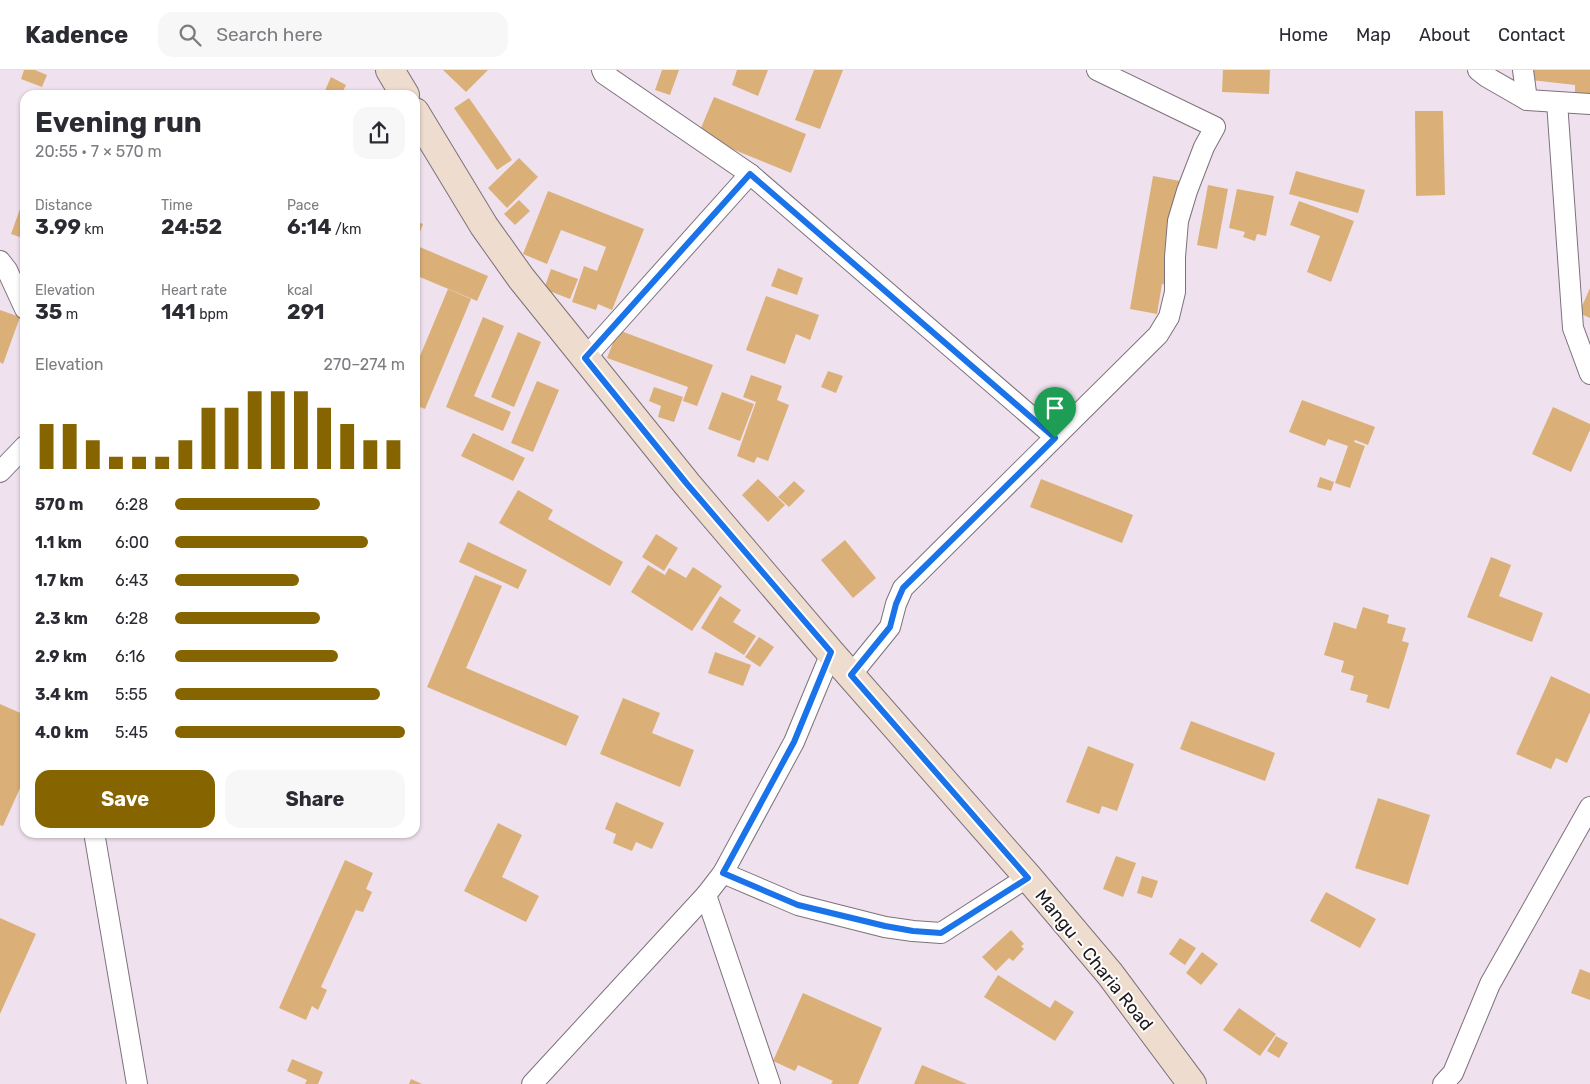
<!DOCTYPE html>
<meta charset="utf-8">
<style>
body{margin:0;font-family:Rubik,sans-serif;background:#f7f7f7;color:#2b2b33;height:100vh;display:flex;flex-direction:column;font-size:19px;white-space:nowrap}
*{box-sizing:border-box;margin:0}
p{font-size:16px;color:#7c7c81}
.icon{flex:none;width:28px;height:28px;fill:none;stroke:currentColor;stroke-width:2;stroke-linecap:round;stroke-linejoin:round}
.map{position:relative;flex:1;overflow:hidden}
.details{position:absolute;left:20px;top:20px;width:400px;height:748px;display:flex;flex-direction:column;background:#fff;border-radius:15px;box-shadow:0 1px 4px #0004}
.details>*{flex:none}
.pin{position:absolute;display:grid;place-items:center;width:42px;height:42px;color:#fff;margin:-51px -21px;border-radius:50% 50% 50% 0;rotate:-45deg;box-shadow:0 0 5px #0007}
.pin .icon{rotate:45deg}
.round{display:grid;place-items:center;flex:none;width:52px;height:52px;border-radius:15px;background:#f7f7f7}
.headline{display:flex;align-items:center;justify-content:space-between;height:85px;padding:0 15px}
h1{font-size:28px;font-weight:700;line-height:38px}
.metrics{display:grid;grid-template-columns:repeat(3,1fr);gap:8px;height:85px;padding:5px 15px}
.metrics div{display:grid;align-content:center}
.metrics b{font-size:21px;font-weight:700}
.metrics small{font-size:14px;font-weight:400}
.metrics p{font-size:14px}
.chart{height:140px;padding:10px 15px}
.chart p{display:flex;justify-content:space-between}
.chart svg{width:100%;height:90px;margin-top:5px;stroke:#866500;stroke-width:6}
.button{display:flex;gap:10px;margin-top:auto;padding:10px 15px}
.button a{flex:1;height:58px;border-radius:15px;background:#866500;color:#fff;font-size:20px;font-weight:700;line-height:58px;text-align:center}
.button a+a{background:#f7f7f7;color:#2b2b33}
ul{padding:0 15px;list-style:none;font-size:16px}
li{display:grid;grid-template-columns:80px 60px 1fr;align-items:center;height:38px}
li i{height:12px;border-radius:6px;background:#866500}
header{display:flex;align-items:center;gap:30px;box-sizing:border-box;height:70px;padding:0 25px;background:#fff;border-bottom:1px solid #e1e1e2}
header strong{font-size:24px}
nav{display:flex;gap:28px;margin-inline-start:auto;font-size:18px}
.search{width:350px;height:45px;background:#f7f7f7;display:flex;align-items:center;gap:12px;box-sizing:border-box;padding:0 18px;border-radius:15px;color:#7c7c81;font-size:19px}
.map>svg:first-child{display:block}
.building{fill:#dab078}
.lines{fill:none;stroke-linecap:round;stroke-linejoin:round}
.street-casing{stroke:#7d717c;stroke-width:22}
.secondary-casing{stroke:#7d717c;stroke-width:30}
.street{stroke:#fff;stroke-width:20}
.secondary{stroke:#eeddce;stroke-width:28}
.route-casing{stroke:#fff;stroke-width:10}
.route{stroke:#1a73e8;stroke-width:6}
.labels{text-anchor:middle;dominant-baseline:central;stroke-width:4;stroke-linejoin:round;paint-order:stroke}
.street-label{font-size:18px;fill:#1d191d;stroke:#fff}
</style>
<header>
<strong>Kadence</strong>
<div class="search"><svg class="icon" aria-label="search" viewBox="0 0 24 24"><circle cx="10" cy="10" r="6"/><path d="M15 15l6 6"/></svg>Search here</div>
<nav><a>Home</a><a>Map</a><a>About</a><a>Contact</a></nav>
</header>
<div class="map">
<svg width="1590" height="1014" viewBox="0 0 1590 1014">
<rect width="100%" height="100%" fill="#efe2ee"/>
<!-- building -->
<g class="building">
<path d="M24,0H35L47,5L42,17L21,9Z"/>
<path d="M443,0H488L466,22Z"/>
<path d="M662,0H679L670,25L655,20Z"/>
<path d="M737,0H768L758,26L732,15Z"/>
<path d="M814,0H843L820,59L795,50Z"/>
<path d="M1223,0H1270L1269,24L1222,22Z"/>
<path d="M1532,0H1590V24L1575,23V15L1531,10Z"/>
<path d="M331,7L346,15L341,25H323Z"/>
<path d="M714,27L806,64L791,103L698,65Z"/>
<path d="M469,28L512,90L497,100L454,38Z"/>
<path d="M1415,41H1443L1445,125L1416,126Z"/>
<path d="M519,88L538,107L507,138L488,118Z"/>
<path d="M1296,101L1365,120L1358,143L1289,124Z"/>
<path d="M1153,106L1180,111L1170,216L1162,214L1157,244L1130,239Z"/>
<path d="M1208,115L1228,119L1217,179L1197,175Z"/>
<path d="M1237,119L1274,126L1266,166L1257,164L1255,171L1243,167L1245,162L1229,158Z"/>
<path d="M548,121L644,159L612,240L598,234L596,240L572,232L584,196L597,201L606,177L561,160L547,194L523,184Z"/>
<path d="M25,125V169L11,164Z"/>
<path d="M519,130L530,141L515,155L504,144Z"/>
<path d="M1299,131L1354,151L1331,212L1307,202L1320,166L1290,155Z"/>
<path d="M415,151L423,154L415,174Z"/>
<path d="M415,175L488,206L477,231L415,205Z"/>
<path d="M778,198L803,208L797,225L771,216Z"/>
<path d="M551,199L578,209L570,229L544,219Z"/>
<path d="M1590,218V248L1579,243Z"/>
<path d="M448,219L471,229L425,339L415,335V298Z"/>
<path d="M766,226L819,245L810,270L796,264L785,294L746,280Z"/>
<path d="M0,240L20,247L3,294L0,292Z"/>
<path d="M483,247L504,256L474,326L511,342L503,361L446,337Z"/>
<path d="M618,260L713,295L697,336L683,331L688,317L607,288Z"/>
<path d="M518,262L541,272L514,337L491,327Z"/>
<path d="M828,301L843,306L836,323L821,317Z"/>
<path d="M751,305L782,316L777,330L789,335L768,391L757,387L754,393L737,386L756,332L743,327Z"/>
<path d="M537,311L559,320L533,382L511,373Z"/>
<path d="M654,317L683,327L674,352L658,347L661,336L649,331Z"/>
<path d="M722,322L754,334L740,371L708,359Z"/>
<path d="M1302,330L1375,357L1368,375L1355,370L1354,372L1365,376L1350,418L1335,413L1348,376L1328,369L1325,376L1289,362Z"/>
<path d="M1553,337L1590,354V360L1571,402L1532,384Z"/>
<path d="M473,363L525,388L513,411L461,386Z"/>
<path d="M1320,407L1334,412L1331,421L1317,417Z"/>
<path d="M758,409L785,435L768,452L742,425Z"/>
<path d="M1041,409L1133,445L1122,473L1030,437Z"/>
<path d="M794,411L805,421L789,437L778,427Z"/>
<path d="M518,420L553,440L548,449L623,492L610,516L499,453Z"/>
<path d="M656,464L678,478L664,501L642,487Z"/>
<path d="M845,470L876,508L853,528L821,490Z"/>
<path d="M468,472L527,500L518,519L459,492Z"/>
<path d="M1491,487L1511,495L1499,526L1543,543L1532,572L1467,547Z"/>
<path d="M648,495L665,505L669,498L686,508L693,497L722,516L692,561L631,522Z"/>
<path d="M475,505L502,516L466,598L579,646L566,676L427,617Z"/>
<path d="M720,526L741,540L733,552L756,566L744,585L701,558Z"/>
<path d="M1363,537L1389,545L1387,553L1406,558L1402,571L1409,573L1389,639L1366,632L1368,625L1350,620L1354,606L1341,602L1344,591L1324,585L1334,552L1356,559Z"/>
<path d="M759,567L774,577L760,597L745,587Z"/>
<path d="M715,582L751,595L743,616L708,603Z"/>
<path d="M415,583L420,585L415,596Z"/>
<path d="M1551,606L1590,624V642L1567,693L1556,688L1551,699L1516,684Z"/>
<path d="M623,628L660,643L652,663L694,680L680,717L600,684Z"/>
<path d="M0,634L25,645V707L3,756L0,755Z"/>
<path d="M1191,651L1275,683L1265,711L1180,679Z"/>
<path d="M1088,676L1134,694L1117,741L1102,736L1099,744L1066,732Z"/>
<path d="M1378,728L1430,745L1408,815L1355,798Z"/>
<path d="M616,732L664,753L652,779L636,772L632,781L613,773L616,764L605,759Z"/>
<path d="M498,753L522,765L502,807L539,826L526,852L464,821Z"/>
<path d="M1116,786L1136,793L1123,827L1103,819Z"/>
<path d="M345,790L373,803L366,819L372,822L363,842L356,840L321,917L327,920L318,940L312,936L306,950L279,938Z"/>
<path d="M1142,806L1158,811L1152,828L1137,823Z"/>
<path d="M1326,822L1376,849L1360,878L1310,851Z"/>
<path d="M0,848L36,864L0,944Z"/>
<path d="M1011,860L1024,874L1021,876L1024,879L1013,891L1009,888L996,901L982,887Z"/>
<path d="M1180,868L1196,878L1185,895L1169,884Z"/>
<path d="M1202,882L1218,894L1201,915L1186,903Z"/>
<path d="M1580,899L1590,903V930L1571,923Z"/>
<path d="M998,905L1050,938L1055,930L1074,942L1055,971L984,927Z"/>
<path d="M803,923L882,958L858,1014H831L833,1011L798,995L795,1001L773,991Z"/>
<path d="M1239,938L1276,964L1260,986L1223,960Z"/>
<path d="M1276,966L1288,973L1279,988L1267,981Z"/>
<path d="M292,989L323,1002L318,1014H305L307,1010L287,1001Z"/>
<path d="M922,995L967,1014H914Z"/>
<path d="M411,1009L422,1014H409Z"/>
</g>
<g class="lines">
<defs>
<g id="street">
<path d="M602,0L604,4L750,104L1055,367"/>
<path d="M1478,0L1487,7L1527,30L1590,34"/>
<path d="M1523,0L1527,30"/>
<path d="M1557,32L1573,258L1590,304"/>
<path d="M0,191L7,200L25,239"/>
<path d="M585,288L750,104"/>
<path d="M0,402L25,376"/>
<path d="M851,605L890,557L896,534L903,518L1158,265L1169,247L1175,222V187L1178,151L1187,121L1204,77L1215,57L1097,0"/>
<path d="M94,762L137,1014"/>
<path d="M723,803L798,835L885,857L913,861L941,863L1028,807"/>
<path d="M706,825L770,1014"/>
<path d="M532,1014L706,825L723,803L794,672L831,583"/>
<path d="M1443,1014L1453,1003L1490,914L1590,737"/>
</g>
<g id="secondary">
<path d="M390,0L405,25"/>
<path d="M415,42L484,156L521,208L687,414L831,583L1028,807L1110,904L1192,1014"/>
</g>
</defs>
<!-- street casing -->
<use href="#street" class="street-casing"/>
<!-- secondary casing -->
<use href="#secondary" class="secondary-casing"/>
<!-- street -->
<use href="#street" class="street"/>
<!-- secondary -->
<use href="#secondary" class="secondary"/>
</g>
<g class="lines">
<defs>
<path id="route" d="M750,104L1055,368L903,518L896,534L890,557L851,605L1028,808L941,863L913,861L885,856L798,835L723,803L794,672L831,582L687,414L585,288Z"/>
</defs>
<!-- route casing -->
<use href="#route" class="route-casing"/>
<!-- route -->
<use href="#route" class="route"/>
</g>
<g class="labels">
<!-- street labels -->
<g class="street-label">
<text transform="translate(1094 890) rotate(51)">Mangu - Charia Road</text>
</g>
</g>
</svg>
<div class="pin" style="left:1055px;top:368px;background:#1e9e55"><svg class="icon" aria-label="arrive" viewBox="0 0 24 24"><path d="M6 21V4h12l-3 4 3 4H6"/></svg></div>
<section class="details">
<div class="headline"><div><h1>Evening run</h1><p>20:55 · 7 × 570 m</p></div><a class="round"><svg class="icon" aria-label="share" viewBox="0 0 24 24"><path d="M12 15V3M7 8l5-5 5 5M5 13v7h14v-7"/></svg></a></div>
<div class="metrics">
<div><p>Distance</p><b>3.99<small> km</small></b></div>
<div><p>Time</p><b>24:52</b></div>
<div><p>Pace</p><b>6:14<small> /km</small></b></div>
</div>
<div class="metrics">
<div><p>Elevation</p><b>35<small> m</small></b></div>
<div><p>Heart rate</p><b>141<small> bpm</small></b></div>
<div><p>kcal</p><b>291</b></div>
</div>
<div class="chart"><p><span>Elevation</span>270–274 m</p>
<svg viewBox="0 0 160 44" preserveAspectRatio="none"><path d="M5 44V22M15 44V22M25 44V30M35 44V38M45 44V38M55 44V38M65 44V30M75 44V14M85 44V14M95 44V6M105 44V6M115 44V6M125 44V14M135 44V22M145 44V30M155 44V30"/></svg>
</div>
<ul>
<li><b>570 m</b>6:28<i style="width:63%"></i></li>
<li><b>1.1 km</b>6:00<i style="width:84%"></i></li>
<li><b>1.7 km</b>6:43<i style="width:54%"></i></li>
<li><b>2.3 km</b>6:28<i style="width:63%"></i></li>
<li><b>2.9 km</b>6:16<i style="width:71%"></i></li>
<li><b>3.4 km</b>5:55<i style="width:89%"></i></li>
<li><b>4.0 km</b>5:45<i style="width:100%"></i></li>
</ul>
<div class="button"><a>Save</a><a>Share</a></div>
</section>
</div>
